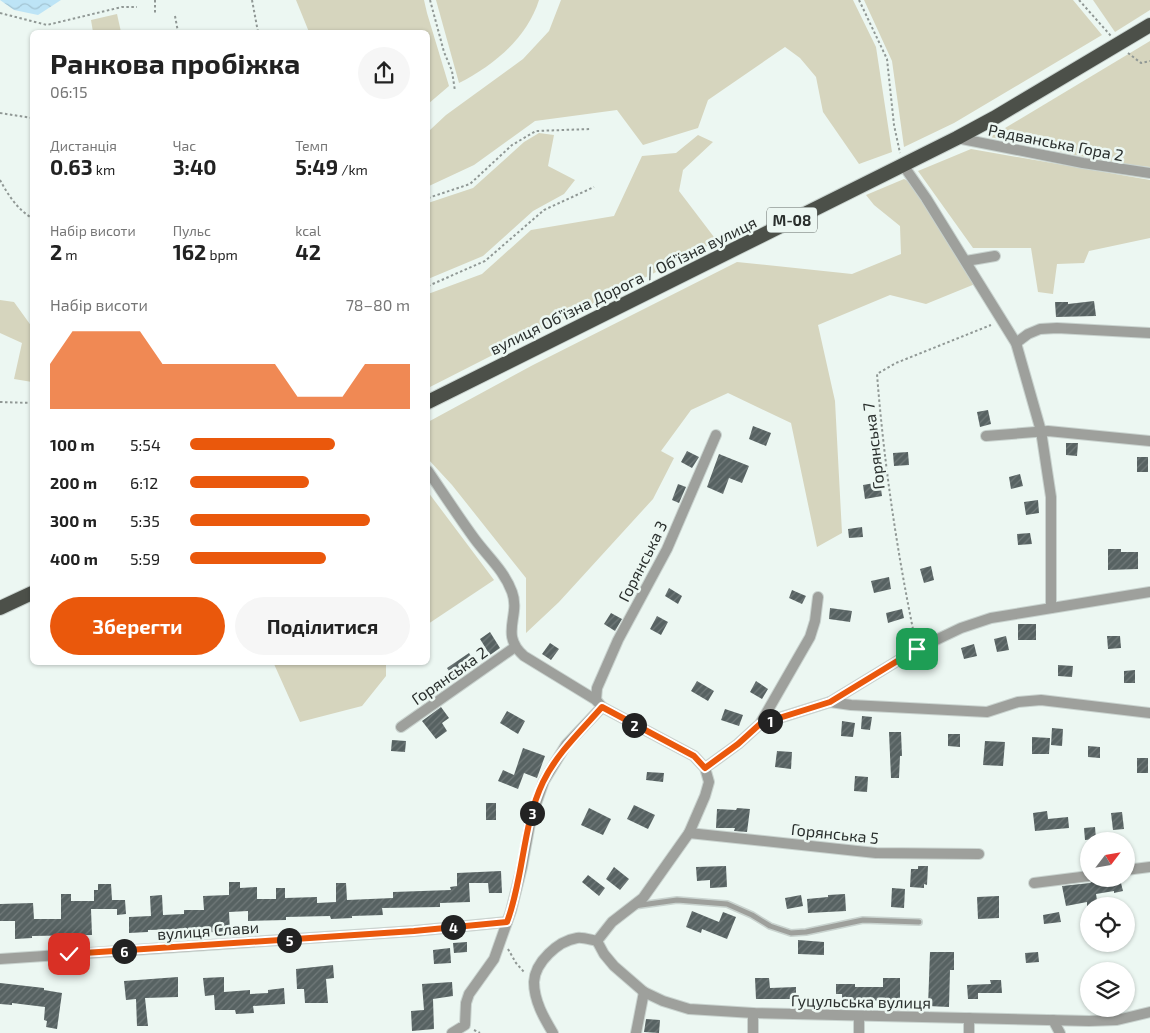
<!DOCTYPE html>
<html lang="uk">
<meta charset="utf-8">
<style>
body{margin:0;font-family:"Exo 2",sans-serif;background:#f6f6f6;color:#222;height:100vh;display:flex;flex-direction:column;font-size:19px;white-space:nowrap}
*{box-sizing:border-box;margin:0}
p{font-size:16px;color:#767676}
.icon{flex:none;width:28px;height:28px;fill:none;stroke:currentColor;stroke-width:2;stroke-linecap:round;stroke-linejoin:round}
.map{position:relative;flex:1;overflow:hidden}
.details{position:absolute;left:30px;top:30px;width:400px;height:635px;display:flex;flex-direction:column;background:#fff;border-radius:8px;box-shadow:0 1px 4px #0004}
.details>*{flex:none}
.needle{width:32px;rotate:59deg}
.controls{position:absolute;left:1080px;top:832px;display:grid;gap:10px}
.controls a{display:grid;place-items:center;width:55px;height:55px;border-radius:50%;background:#fff;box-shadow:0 1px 4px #0004;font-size:25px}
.pin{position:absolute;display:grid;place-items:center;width:42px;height:42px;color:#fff;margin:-21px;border-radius:10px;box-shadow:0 2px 8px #0006}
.km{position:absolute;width:25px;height:25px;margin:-12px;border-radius:50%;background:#222;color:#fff;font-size:14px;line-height:25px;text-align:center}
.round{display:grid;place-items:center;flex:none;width:52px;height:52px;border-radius:26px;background:#f6f6f6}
.overview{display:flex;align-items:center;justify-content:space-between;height:85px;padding:0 20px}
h1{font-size:28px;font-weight:700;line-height:38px}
.metrics{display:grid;grid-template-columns:repeat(3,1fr);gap:8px;height:85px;padding:5px 20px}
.metrics div{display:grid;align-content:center}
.metrics b{font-size:21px;font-weight:700}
.metrics small{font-size:14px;font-weight:400}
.metrics p{font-size:14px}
.chart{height:140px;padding:10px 20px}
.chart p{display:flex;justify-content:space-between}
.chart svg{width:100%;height:90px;margin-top:5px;fill:#ea580c;opacity:.7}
.button{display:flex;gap:10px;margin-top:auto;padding:10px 20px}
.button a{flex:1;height:58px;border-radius:30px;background:#ea580c;color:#fff;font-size:20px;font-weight:700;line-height:58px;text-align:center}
.button a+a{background:#f6f6f6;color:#222}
ul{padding:0 20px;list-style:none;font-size:16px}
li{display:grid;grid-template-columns:80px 60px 1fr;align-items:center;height:38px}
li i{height:12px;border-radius:6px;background:#ea580c}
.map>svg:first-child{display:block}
.green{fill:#d6d5be}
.water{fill:url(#water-waves)}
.building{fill:url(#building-hatch)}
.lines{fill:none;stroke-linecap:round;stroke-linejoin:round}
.service-casing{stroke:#c9d3cf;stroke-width:8}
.minor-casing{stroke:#c9d3cf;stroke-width:12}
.trunk-casing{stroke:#c9d3cf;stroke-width:16}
.path{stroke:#909895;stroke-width:2;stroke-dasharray:2.5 2.5;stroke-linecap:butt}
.service{stroke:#9ea09c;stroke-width:5}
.minor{stroke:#9ea09c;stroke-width:10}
.trunk{stroke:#4c5049;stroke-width:14}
.route-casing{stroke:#fff;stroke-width:10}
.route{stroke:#ea580c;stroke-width:6}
.labels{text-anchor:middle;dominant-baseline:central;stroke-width:5;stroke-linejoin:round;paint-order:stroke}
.shield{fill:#ecf7f2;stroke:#646b68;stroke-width:1}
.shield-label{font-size:15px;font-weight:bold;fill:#2a2f2d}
.street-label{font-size:16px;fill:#2a2f2d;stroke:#ecf7f2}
</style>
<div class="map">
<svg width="1150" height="1033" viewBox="0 0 1150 1033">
<defs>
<pattern id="water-waves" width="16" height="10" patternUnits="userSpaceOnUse" patternTransform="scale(1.25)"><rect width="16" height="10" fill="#bde4f6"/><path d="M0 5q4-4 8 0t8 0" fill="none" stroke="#a3c4d3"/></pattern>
<pattern id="building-hatch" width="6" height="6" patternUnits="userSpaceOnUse" patternTransform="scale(1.25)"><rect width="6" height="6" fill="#576262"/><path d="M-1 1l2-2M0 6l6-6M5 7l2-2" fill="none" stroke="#717a7a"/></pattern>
</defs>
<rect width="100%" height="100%" fill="#ecf7f2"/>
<!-- green -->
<g class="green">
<path d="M296,0H424L427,13L449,86L428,104V32H309Z"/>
<path d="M436,0H539C527,38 494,65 459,83Z"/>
<path d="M561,0H853L876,47L892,152L859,164L823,112L816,77L800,58L785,47L708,100L698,128L643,145L617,110L535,121L474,165L429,186L428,147L430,130L446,115L523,59L549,31Z"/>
<path d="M864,0H1073L1102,35L954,123L904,147L892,61Z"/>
<path d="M1093,0H1150V10L1115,32Z"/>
<path d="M117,14L121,32H93L91,20Z"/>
<path d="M1150,41V167L1114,163L990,137Z"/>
<path d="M539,133L554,135L548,166L575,180L564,194L533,211L483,256L428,279V243L430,240L428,203L473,188L524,142Z"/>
<path d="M698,135L713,142L683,170L679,191L717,241L428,388V294L482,274L531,230L614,216L642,156L676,153Z"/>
<path d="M971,149L1150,180V238L1089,251L1084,263L1057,264L1053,294L1038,292L1031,248H973L918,171Z"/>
<path d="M904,179L910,182L975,284L926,304L890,295L818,325L835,401L842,533L817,547L791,423L728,393L691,410L661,451L674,458L653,499L559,602L526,633V578L452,485L428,459V422L533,365L737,262L852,274L901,254L900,226L874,205L866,195Z"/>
<path d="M0,300L14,302L32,327V382L14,379L22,343L0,333Z"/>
<path d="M428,492L494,580L428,624Z"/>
<path d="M270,663H386V676L362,706L300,722L274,664Z"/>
</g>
<!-- water -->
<path class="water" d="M0,0H61L38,15L14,10Z"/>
<!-- building -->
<g class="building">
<path d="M1094,301L1096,316L1056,317L1055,302H1068V304Z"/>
<path d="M988,410L991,424L980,427L977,412Z"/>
<path d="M753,426L771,433L766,446L749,439Z"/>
<path d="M1066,443H1078L1077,456L1066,455Z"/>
<path d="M687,451L699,457L692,468L681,462Z"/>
<path d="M908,452L909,465L894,466L893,453Z"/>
<path d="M719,454L749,466L742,483L729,478L723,494L707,487Z"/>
<rect x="1137" y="457" width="11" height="15"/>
<path d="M1020,474L1023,486L1011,489L1009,477Z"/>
<path d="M880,482L882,496L865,499L863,485Z"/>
<path d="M678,484L686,487L679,503L672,500Z"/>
<path d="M1038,500L1039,513L1026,515L1024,502Z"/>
<path d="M862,527L863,537L849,538L848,529Z"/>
<path d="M1030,533L1032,544L1018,545L1017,534Z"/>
<path d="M1108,549H1121V552H1138V569L1108,570Z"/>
<path d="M931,566L934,580L924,583L920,569Z"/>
<path d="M889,577L891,589L874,593L871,581Z"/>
<path d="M669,588L682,596L678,604L665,596Z"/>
<path d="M792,590L806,596L802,604L789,598Z"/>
<path d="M830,608L852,611L850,622L829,619Z"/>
<path d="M902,609L904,618L888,623L886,613Z"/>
<path d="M611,613L622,619L615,631L604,624Z"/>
<path d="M657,616L668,622L661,635L650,629Z"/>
<rect x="1018" y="624" width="18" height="16"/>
<path d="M490,632L500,648L490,655L480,639Z"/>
<path d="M1006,636L1009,650L997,652L994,639Z"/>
<path d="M1107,636H1120L1121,648L1108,649Z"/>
<path d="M550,643L559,649L551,660L542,654Z"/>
<path d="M974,644L977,656L964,659L961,648Z"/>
<path d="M469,653L476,664L454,678L447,668Z"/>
<path d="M1058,665L1073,666L1072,677L1058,676Z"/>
<path d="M1135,670V683H1124V671Z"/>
<path d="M697,681L714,691L708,701L691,691Z"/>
<path d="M756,681L768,689L762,699L750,692Z"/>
<path d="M441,707L449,718L442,723L447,731L436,739L422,721Z"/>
<path d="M725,709L743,715L739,726L721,720Z"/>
<path d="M507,711L525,721L518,734L500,723Z"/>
<path d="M862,716L872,717L870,730L861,729Z"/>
<path d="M842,721L855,723L853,737L841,736Z"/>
<path d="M1052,728L1063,729L1062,746L1051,745Z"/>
<path d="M889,732H901L902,756H900L899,778H891Z"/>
<path d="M948,734H960V747L948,746Z"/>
<path d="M1032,737L1050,738L1049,754H1032Z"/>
<path d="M392,740L406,741L405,752L391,751Z"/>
<path d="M985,741L1005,742L1003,766L983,765Z"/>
<path d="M1088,746L1100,747V758L1088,757Z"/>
<path d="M523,748L545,756L537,778L524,773L518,789L498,781L503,770L514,775Z"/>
<path d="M777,751L792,752L791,769L775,767Z"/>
<rect x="1137" y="758" width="11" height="15"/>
<path d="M647,772L664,773L663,782L646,780Z"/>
<path d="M855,776L868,777L867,792L854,791Z"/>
<rect x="486" y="803" width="10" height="17"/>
<path d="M634,805L655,815L648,829L627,819Z"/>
<path d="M589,808L611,819L603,835L581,825Z"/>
<path d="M737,808L750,809L747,832L734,831L735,828H716L717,809L736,810Z"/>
<path d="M1047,811L1048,819L1068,817L1069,828L1035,831L1033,813Z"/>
<path d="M1122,812L1124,829L1113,830L1111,813Z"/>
<path d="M1095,827L1096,839L1085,840L1084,828Z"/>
<path d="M726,866L727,887L710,888V880L697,881L696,867Z"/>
<path d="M918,866H928L927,885L924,884V888L910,887L911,869H918Z"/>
<path d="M614,867L629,879L620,890L606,879Z"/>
<path d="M501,871L502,893H489L488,883H469L470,902L440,903V907L382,908L383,915L352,916V918L331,919L330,916L286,917V920L248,921V911L229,912L230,931L185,934L184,929L148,930V932L129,933V917L151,916L150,896L162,895L163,915L184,914V910H204L203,896L229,895V882H240V888L257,887V899H276V888H285V898L317,897V903L336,902V883H346L347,900L393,898V892L451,890L450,887L457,886V873Z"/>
<path d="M588,875L605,888L599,896L582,882Z"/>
<path d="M1095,879H1120L1123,891L1114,893V891L1096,894L1098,906H1087V902L1066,906L1062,886L1090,883Z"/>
<path d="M98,884H111L112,900H125L126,914L117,915V909H91L92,935L32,936V938L15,939V921H0V904L33,903L34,919H61V894H71V901H94V890H98Z"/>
<path d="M892,888L905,889L904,908L891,907Z"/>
<path d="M845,894L846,911L808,913L807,899L828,897V895Z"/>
<path d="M801,895L803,906L787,909L785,898Z"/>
<path d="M999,896V918L978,919L977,897Z"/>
<path d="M692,911L719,922L723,912L736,917L727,939L702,929L701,933L686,927Z"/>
<path d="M1059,912L1061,922L1044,924L1043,915Z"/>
<path d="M798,940L824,942V955L798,954Z"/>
<path d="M467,942V952L454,953L453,943Z"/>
<path d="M450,948L451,963L434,964L433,950Z"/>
<path d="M930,952H954V970H950L949,1007L928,1006Z"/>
<path d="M1038,952L1039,962L1026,963L1025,953Z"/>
<path d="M333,965L334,978L326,979L328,1003H305L304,989H297L296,969Z"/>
<path d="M178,977V997L145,998L148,1026H137L136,999L126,1000L124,981Z"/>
<path d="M224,977V992L250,990V994L268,993V990L284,988L285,1004L253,1006L254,1013L236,1014L235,1010H215L214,995L205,996L203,978Z"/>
<path d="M755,978H769L770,988L796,987V999H756Z"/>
<path d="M883,978H900V1000L842,1001V994H836V984H855V987H883Z"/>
<path d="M990,980H1001L1002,993H978V999H968L967,985L991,984Z"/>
<path d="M452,982L453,996L433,999L434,1029L412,1031L411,1011L424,1010L422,984Z"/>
<path d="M0,983L44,988V990L62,993L57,1029L46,1027L47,1021L44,1020L45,1007L12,1003V1005L0,1004Z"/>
<path d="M646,1019L660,1020L659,1033L644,1032Z"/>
</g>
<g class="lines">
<defs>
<path id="service" d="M634,906L677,900L727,904L752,915L770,926L791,933L806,932L863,920L919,922"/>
<g id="minor">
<path d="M957,138L1083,163L1150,173"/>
<path d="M903,165L926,198L1016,343L1041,431L1051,497V608"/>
<path d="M966,261L995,256"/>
<path d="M1016,343L1028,334L1040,329L1057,328L1150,333"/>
<path d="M986,436L1048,431L1150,441"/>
<path d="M428,471C443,493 458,516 474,538C487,556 504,570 512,592C521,616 499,634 524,656L596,700L602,707L566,745L544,781L531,818L522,867L511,911L494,959L469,994L466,1003L465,1025L452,1033"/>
<path d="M596,700L597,688L618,640L667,549L716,435"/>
<path d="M830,702L851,705L987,712L1018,702L1041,700L1150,713"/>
<path d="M760,724L810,637L815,621L818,597"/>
<path d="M401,727L515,647"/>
<path d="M705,768L738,744L760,724L830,702L917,649L961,628L991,618L1150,592"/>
<path d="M689,833L876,853L979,854"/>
<path d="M1126,870L1150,867"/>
<path d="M1034,883L1089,876"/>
<path d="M597,941L604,954L614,966L644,992L663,1001L689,1009L753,1013L1089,1021L1117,1020L1150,1012"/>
<path d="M0,959L414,931L507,922"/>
<path d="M753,1013V1033"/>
<path d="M969,1018V1033"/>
<path d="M1053,1020L1060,1033"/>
<path d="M553,1033C544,1018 534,1001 534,982C535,962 558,941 577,938C583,937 591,940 597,941L612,922L643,898L689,833L705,796L709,782L705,768L694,756L602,707"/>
<path d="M636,1033L644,992"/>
<path d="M859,1033V1016"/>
</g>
<g id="trunk">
<path d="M428,402L957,138L994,118L1150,25"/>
<path d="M0,608L32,593"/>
</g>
</defs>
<!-- service casing -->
<use href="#service" class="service-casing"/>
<!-- minor casing -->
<use href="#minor" class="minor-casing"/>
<!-- trunk casing -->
<use href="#trunk" class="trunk-casing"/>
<!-- path -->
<g class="path">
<path d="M155,0V13"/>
<path d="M252,0L258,32"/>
<path d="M430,0L444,52L452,71L455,91"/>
<path d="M859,0L887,59L894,125L900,153"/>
<path d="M1079,0L1111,36"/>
<path d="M0,13L47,25L122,7H137"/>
<path d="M175,16L178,32"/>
<path d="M1128,53L1141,63L1150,61"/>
<path d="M0,113L32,118"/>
<path d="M0,180C8,195 18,210 32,218"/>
<path d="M428,198L470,184L512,145L536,131L590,129"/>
<path d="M428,286L485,261L544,210L594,187"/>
<path d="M0,402L32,403"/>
<path d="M915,639C897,552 884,464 877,374L896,363L991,325"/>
<path d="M508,949L516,963L524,972"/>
<path d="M474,1030L480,1033"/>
</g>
<!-- service -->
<use href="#service" class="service"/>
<!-- minor -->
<use href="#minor" class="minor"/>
<!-- trunk -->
<use href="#trunk" class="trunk"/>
</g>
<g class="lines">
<defs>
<path id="route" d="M69,954L414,931L507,922C524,877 522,826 543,782C557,753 581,731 602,707L694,756L705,768L738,744L760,724L830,702L917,649"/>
</defs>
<!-- route casing -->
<use href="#route" class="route-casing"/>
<!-- route -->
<use href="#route" class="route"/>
</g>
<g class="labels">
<!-- shield labels -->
<rect class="shield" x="767" y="207.5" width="50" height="25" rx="4"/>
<g class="shield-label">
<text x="792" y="220">М-08</text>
</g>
<!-- street labels -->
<g class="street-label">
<text transform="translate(1056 142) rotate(11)">Радванська Гора 2</text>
<text transform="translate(623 285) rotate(-26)">вулиця Обʼїзна Дорога / Обʼїзна вулиця</text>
<text transform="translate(873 446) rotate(-97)">Горянська 7</text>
<text transform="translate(642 561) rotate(-63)">Горянська 3</text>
<text transform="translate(449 675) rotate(-35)">Горянська 2</text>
<text transform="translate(835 833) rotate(6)">Горянська 5</text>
<text transform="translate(208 930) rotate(-4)">вулиця Слави</text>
<text transform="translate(861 1001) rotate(1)">Гуцульська вулиця</text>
</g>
</g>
</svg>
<div class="controls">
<a><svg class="needle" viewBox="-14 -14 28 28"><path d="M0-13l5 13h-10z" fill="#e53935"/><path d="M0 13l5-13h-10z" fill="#767676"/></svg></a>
<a><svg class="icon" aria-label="locate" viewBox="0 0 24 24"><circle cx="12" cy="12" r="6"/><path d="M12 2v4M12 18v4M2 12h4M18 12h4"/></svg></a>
<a><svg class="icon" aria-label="layers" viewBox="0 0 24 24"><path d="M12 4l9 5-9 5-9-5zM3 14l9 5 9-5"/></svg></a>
</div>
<div class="pin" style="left:917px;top:649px;background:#1e9e55"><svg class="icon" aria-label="arrive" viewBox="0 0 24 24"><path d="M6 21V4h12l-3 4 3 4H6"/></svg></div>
<div class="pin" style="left:69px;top:954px;background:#d93025"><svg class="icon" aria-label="check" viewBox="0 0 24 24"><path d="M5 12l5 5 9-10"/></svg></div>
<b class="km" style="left:770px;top:721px">1</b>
<b class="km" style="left:634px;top:725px">2</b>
<b class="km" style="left:532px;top:813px">3</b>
<b class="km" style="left:453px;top:927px">4</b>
<b class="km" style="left:289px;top:940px">5</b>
<b class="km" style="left:124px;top:951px">6</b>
<section class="details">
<div class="overview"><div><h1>Ранкова пробіжка</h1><p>06:15</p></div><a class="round"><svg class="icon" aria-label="share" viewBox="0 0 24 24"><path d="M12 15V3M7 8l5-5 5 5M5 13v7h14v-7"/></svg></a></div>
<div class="metrics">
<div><p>Дистанція</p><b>0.63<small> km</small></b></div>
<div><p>Час</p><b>3:40</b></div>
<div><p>Темп</p><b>5:49<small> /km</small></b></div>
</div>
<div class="metrics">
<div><p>Набір висоти</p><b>2<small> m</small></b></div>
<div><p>Пульс</p><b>162<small> bpm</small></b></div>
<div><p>kcal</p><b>42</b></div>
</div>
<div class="chart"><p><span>Набір висоти</span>78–80 m</p>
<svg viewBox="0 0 160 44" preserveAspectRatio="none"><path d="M0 44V22L10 6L20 6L30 6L40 6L50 22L60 22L70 22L80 22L90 22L100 22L110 38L120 38L130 38L140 22L150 22L160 22V44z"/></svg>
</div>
<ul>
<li><b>100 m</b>5:54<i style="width:66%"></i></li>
<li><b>200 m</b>6:12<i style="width:54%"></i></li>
<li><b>300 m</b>5:35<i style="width:82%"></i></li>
<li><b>400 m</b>5:59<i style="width:62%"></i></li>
</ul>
<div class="button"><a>Зберегти</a><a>Поділитися</a></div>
</section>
</div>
